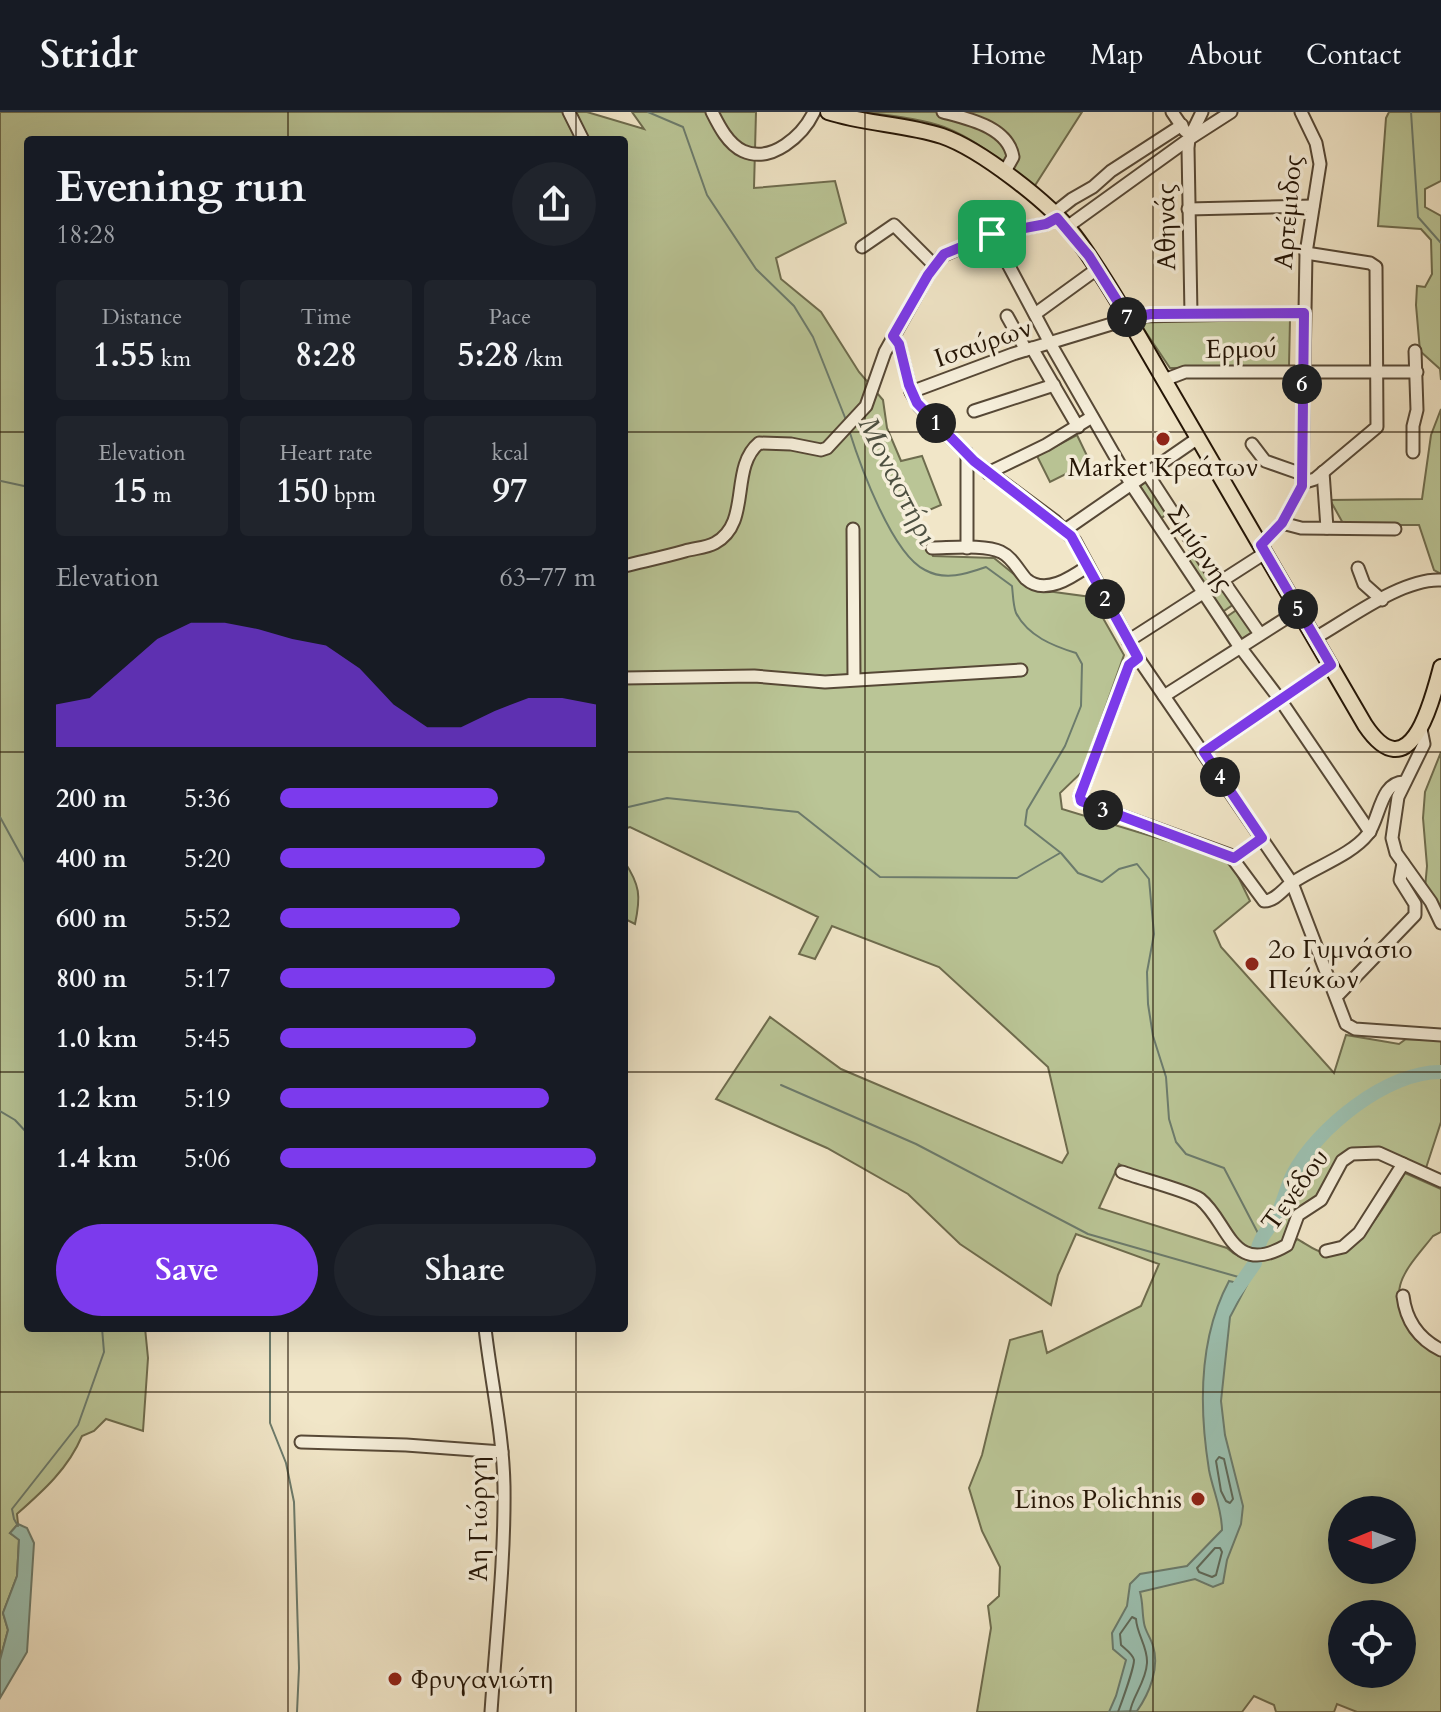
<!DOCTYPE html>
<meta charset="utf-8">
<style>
body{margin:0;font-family:Cardo,serif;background:#20242c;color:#f1f3f6;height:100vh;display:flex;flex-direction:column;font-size:30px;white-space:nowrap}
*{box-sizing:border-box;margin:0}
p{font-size:26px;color:#9ea1a6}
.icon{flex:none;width:44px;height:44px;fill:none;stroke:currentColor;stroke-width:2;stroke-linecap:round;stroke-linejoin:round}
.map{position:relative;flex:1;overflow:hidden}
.details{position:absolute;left:24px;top:24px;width:604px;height:1196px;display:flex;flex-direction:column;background:#171b24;border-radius:8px;box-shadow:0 8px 32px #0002}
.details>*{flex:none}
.needle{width:52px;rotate:269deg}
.tools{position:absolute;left:1328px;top:1384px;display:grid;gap:16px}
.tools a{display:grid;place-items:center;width:88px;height:88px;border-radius:50%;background:#171b24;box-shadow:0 8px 32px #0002;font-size:40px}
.pin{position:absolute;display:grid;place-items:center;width:68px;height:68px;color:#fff;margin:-34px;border-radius:16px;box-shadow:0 4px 12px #0006}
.km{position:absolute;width:40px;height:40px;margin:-20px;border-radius:50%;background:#222;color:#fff;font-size:22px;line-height:40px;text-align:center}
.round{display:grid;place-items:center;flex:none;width:84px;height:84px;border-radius:42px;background:#20242c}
.head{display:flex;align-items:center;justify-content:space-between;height:136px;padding:0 32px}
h1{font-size:44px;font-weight:700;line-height:60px}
.metrics{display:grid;grid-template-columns:repeat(3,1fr);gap:12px;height:136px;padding:8px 32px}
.metrics div{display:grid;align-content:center;border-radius:8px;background:#20242c;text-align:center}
.metrics b{font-size:34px;font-weight:700}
.metrics small{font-size:22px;font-weight:400}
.metrics p{font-size:22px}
.chart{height:224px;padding:16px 32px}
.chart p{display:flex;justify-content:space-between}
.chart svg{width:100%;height:144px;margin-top:8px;fill:#7c3aed;opacity:.7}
.button{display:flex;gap:16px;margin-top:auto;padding:16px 32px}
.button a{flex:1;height:92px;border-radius:48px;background:#7c3aed;color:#fff;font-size:32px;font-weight:700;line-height:92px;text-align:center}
.button a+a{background:#20242c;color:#f1f3f6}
ul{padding:0 32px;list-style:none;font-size:26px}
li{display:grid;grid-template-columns:128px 96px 1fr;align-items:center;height:60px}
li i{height:20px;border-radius:10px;background:#7c3aed}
header{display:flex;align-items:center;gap:48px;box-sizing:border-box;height:112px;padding:0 40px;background:#171b24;border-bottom:2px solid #363941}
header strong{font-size:38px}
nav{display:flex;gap:44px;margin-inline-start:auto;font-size:28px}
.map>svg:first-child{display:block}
.green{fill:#bac596;stroke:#6e6c4e;stroke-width:2;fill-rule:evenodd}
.water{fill:#9cc0b0;stroke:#6c7b6c;stroke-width:2}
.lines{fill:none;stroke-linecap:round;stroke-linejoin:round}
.shore{stroke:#606a5a;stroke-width:2}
.stream{stroke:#6c7b6c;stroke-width:2}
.river{stroke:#9cc0b0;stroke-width:14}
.minor-casing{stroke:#564836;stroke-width:15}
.major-casing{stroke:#231405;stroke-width:18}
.minor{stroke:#f6efdb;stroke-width:11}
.major{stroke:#f1e6c8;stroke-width:14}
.route-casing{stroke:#fff;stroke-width:16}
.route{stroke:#7c3aed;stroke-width:10}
.grid{fill:none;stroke:#231405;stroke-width:2;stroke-opacity:0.55}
.poi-dot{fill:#8f2418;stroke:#f6efdb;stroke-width:3}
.labels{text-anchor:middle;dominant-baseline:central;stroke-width:7;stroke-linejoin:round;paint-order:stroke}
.street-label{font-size:26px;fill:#231405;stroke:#f6efdb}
.poi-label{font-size:26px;fill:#231405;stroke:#f6efdb;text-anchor:start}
.water-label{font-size:28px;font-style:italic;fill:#4d5041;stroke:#f6efdb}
</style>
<header>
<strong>Stridr</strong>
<nav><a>Home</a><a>Map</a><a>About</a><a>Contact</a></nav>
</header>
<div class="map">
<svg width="1441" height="1600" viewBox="0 0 1441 1600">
<rect width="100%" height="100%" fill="#f1e6c8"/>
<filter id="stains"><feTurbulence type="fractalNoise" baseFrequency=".0025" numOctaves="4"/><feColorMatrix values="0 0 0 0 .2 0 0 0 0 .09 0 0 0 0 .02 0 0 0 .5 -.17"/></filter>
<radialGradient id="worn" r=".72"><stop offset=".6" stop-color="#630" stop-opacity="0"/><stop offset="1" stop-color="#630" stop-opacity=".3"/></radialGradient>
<!-- green -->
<g class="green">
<path d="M0,0H587L644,17L632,0H756L754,76L835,69L846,111L776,146L781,167L821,200L859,260L883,288L887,316L901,349L922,344L941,393L915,404L933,444L994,446L1032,477L1091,485L1124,543L1083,659L1060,681L1062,697L1230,748L1250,789L1214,819L1221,835L1334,961L1346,923L1399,932L1406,927L1441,928V1010L1426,1056L1375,1036L1353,1038L1284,1129L1260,1141L1236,1130L1189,1076L1183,1079L1131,1060L1119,1052L1099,1096L1227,1136C1247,1155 1282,1150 1297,1127C1305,1131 1316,1140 1325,1141C1358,1148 1390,1084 1405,1061L1441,1077V1120L1433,1124C1407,1157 1382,1178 1414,1217C1422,1228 1429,1237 1441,1244V1600H1357L1337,1592L1334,1600H1276L1274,1593L1254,1584L1242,1600H977L991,1516L988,1494L999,1484L1000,1455L982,1419L969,1376L982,1343L1010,1228L1042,1219L1047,1241L1141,1194L1159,1152L1076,1122L1058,1163L1051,1193L960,1132L908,1082L827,1036L716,987L770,905L841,957L1062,1051L1068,1041L1048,955L939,855L832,814L815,847L799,842L818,805L630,715L624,717V28H28V1216H145L148,1246L143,1319L106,1307L94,1319L82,1324C68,1357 43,1379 17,1402L18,1412L10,1421L19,1427L17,1464L3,1501L8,1518L0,1548ZM1342,1398H1402V1458H1342ZM1342,1502H1402V1562H1342Z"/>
<path d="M863,0H1082L1034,75C1006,53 978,28 944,15C919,6 890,4 863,0Z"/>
<path d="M1389,0H1441V69L1425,77V95L1441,104V268L1440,257L1420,239L1416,193L1417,174L1425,175L1432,162L1431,128L1421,117L1378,114L1386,6Z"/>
<path d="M1290,207L1289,255L1170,256L1143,216L1147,208Z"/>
<path d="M1441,297V462L1434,458L1419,413H1344L1330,388L1422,387L1431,323Z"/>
<path d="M1077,323L1090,350L1050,370L1037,344Z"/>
<path d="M1147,369L1168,401L1159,408L1139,375Z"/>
<path d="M1193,439L1212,468L1203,474L1184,445Z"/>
<path d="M1220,475L1234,492L1221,501L1209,484Z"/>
<path d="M1238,497L1254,521L1241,529L1225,506Z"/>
<path d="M1441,640V801L1425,776L1427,754L1423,706L1425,680Z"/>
<path d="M624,749C640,773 641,784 635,812L627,808L624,803Z"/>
</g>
<!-- water -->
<g class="water">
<path d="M1229,1169L1247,1173L1230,1205L1221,1289L1225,1323L1243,1394L1241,1412L1227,1448L1223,1471L1213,1475L1195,1467L1140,1480C1143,1490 1142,1500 1144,1511C1145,1519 1151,1526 1153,1534C1160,1556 1149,1582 1137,1599L1109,1600L1116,1584L1126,1548L1113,1537L1112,1521L1127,1494L1130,1472L1140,1462L1187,1454L1222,1418C1222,1397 1213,1379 1209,1358C1199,1296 1199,1225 1229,1169Z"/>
<path d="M18,1412L27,1416L34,1431L27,1540L0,1586V1548L8,1518L3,1501L17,1464L19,1428L10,1421Z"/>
</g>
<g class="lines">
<!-- shore -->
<g class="shore">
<path d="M1219,1345L1224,1347L1233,1387L1230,1391L1226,1389L1221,1379L1216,1349Z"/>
<path d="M1215,1436H1220L1222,1440L1216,1463L1212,1465L1199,1460L1197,1456Z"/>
<path d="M1118,1600C1121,1592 1134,1556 1134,1548C1133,1542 1125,1537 1121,1533L1120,1522L1132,1505L1136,1507C1137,1523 1148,1535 1147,1551C1146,1570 1132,1585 1130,1600"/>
</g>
<!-- stream -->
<g class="stream">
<path d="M648,0L683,15L707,83L756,157L794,194L813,225L846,308"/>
<path d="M1411,0L1418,105L1441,131"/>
<path d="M849,318C860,353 892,442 925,458C945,469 966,462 986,455L1012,474C1013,482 1013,493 1016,501C1028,524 1053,534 1076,541L1082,552L1081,594L1065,634L1027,698L1025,713L1061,741L1078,761L1102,770L1119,757L1137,752L1149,767L1154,822L1147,860L1148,892L1153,924L1166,965L1169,1007L1176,1030L1186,1042L1224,1056L1260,1125"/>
<path d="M1,369L24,374L28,372"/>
<path d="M624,696L667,686L798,700L880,765L1017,766L1060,741"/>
<path d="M0,705L28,756"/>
<path d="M781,973L916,1032L1088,1122L1242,1166"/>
<path d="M0,999L15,1008L28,1022"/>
<path d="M270,1216V1311L286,1351L294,1390L299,1556L297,1600"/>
<path d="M18,1414L14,1407L12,1397L78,1313L104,1240L102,1216"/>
</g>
<!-- river -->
<g class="river">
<path d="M1257,1140C1260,1124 1267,1120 1274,1108C1283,1094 1286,1076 1293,1062C1317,1016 1388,959 1441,960"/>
<path d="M1230,1187L1255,1151"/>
</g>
<defs>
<g id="minor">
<path d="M569,0L583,28"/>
<path d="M712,0C719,14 728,32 743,39C772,52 803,23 814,0"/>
<path d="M943,0C969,7 1008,15 1013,45L1004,61"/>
<path d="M1172,0L1185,19"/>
<path d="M1188,97L1313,94"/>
<path d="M1053,102L1072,87L1093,75L1111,59L1182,13"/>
<path d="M1067,115L1189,27L1231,0"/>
<path d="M992,122L1050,231L1131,372L1237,531L1281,589L1370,720"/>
<path d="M862,135L894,113L934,153"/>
<path d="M1035,202L1097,157"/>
<path d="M1191,202L1188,36L1189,27L1202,0"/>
<path d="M1007,204L1026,238"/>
<path d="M893,224L899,232L911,280L1013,242L1138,204L1304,201"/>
<path d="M1032,236L1078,315"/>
<path d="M1164,268L1185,260H1417"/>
<path d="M911,280L919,294L974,349L1055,409L1075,429L1138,546L1292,771L1346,912L1355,917L1441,923"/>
<path d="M974,299L1054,273"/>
<path d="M1252,332L1265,349L1302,362"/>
<path d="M1413,340V314L1417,298L1415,239"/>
<path d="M967,341V436"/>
<path d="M1323,360L1327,416"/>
<path d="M988,361L1046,333L1092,305"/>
<path d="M1147,361L1212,461L1228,476L1260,522"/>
<path d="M1302,371L1315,367L1377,315L1376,155L1370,151L1306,141"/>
<path d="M1282,411L1301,416L1395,417"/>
<path d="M853,417L854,567"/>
<path d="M1065,418L1198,326"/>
<path d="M1261,433L1282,411L1302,374L1306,141L1320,52L1316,31L1301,0"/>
<path d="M932,436C950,436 985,432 1001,440C1012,445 1018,458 1026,467C1045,484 1072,465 1088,454"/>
<path d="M624,454C644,449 664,445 685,439C695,436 706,436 715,431C752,411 729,356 759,331L791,332L821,338L827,336L866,294L885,240L928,163L942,144L992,122L1046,112L1057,106"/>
<path d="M1358,456L1364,472L1382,488"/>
<path d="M1315,526C1349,507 1402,466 1441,468"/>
<path d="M1128,529L1265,441"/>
<path d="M1138,546L1129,553L1080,684L1081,689L1230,743L1264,789C1274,789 1281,780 1289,773C1312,756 1351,744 1368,722C1380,707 1380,669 1405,670"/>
<path d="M624,566L754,564L825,570L1021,558"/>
<path d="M1164,584L1299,498"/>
<path d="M1421,617L1424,632L1398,685L1392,726L1396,741L1431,790L1441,811"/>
<path d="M1204,640L1331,553"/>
<path d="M1234,746L1262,726"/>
<path d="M1339,882L1415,803V792L1400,768L1403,751"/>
<path d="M1122,1060C1138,1066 1188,1079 1200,1087C1229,1110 1231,1166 1287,1133L1298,1103L1321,1088L1342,1049L1352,1042L1379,1041L1441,1069"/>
<path d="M1326,1139L1343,1135L1359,1121L1403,1052"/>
<path d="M1403,1184C1406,1209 1419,1227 1441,1238"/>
<path d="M485,1216C491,1269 503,1321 504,1374C505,1449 496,1525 491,1600"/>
<path d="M301,1330L406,1333L502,1340"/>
</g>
<path id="major" d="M828,0C865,12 905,12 942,24C980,37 1050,91 1074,123C1094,149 1111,178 1128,206L1365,613C1410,680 1432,589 1441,555"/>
</defs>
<!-- minor casing -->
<use href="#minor" class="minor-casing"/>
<!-- major casing -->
<use href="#major" class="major-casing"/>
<!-- minor -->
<use href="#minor" class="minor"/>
<!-- major -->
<use href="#major" class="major"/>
</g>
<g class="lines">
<defs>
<path id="route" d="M1057,106L1089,144L1128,206L1151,202L1304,201L1302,374L1282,411L1261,433L1331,553L1204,640L1262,726L1234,746L1081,689L1080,684L1129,553L1138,546L1071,424L974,349L917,291L909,273L899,232L893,224L928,163L944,142L992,122L1046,112Z"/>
</defs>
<!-- route casing -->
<use href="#route" class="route-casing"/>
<!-- route -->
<use href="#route" class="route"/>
</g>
<!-- grid -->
<path class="grid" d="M288,0V28M576,0V28M865,0V1600M1153,0V1600M0,320H28M624,320H1441M0,640H28M624,640H1441M0,960H28M624,960H1441M288,1216V1600M576,1216V1600M0,1280H1441"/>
<!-- markers -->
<g class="poi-dot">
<circle cx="1163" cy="327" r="8"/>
<circle cx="1252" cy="852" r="8"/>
<circle cx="1198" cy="1387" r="8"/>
<circle cx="395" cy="1567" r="8"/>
</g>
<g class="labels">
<!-- street labels -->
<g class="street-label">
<text transform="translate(1288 100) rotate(-85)">Αρτέμιδος</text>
<text transform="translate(1166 115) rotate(-91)">Αθηνάς</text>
<text transform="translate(983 231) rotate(-19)">Ισαύρων</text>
<text transform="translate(1241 237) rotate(-1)">Ερμού</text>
<text transform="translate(1200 436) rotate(56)">Σμύρνης</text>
<text transform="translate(1295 1078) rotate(-54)">Τενέδου</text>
<text transform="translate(478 1407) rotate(-90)">Άη Γιώργη</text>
</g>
<!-- poi labels -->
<g class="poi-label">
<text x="1163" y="355" text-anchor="middle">Market Κρεάτων</text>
<text x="1268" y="837">2ο Γυμνάσιο<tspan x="1268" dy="30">Πεύκων</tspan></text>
<text x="1182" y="1387" text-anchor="end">Linos Polichnis</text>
<text x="411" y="1567">Φρυγανιώτη</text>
</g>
<!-- water labels -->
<g class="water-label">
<text transform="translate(898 369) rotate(63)">Μοναστήρι</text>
</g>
</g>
<rect width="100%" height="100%" filter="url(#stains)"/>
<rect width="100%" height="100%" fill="url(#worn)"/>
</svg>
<div class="tools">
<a><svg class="needle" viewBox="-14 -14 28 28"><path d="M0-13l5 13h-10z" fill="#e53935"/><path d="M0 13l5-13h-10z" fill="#9ea1a6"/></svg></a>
<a><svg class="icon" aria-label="locate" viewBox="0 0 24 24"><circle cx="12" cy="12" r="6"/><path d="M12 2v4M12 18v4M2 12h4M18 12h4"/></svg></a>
</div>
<div class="pin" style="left:992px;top:122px;background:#1e9e55"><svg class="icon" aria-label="arrive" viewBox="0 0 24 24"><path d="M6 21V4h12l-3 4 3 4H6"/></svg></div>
<b class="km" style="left:936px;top:311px">1</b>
<b class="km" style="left:1105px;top:487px">2</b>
<b class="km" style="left:1103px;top:698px">3</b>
<b class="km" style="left:1220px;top:665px">4</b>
<b class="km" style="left:1298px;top:497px">5</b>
<b class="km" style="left:1302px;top:272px">6</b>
<b class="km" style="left:1127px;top:205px">7</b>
<section class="details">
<div class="head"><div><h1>Evening run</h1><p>18:28</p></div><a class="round"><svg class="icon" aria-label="share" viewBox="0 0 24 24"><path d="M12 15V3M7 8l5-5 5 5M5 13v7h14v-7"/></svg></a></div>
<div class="metrics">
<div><p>Distance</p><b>1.55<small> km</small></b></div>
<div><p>Time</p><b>8:28</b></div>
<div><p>Pace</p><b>5:28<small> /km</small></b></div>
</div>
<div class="metrics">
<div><p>Elevation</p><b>15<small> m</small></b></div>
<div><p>Heart rate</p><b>150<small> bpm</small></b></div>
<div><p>kcal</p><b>97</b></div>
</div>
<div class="chart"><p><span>Elevation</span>63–77 m</p>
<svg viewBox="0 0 160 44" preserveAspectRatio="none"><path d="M0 44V31L10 29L20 20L30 11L40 6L50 6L60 8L70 11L80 13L90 20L100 31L110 38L120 38L130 33L140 29L150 29L160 31V44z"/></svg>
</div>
<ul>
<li><b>200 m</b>5:36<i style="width:69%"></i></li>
<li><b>400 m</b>5:20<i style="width:84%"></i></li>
<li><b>600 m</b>5:52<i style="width:57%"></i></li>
<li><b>800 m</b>5:17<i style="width:87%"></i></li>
<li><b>1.0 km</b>5:45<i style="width:62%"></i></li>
<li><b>1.2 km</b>5:19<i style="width:85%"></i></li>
<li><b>1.4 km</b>5:06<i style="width:100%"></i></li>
</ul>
<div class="button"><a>Save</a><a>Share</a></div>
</section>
</div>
